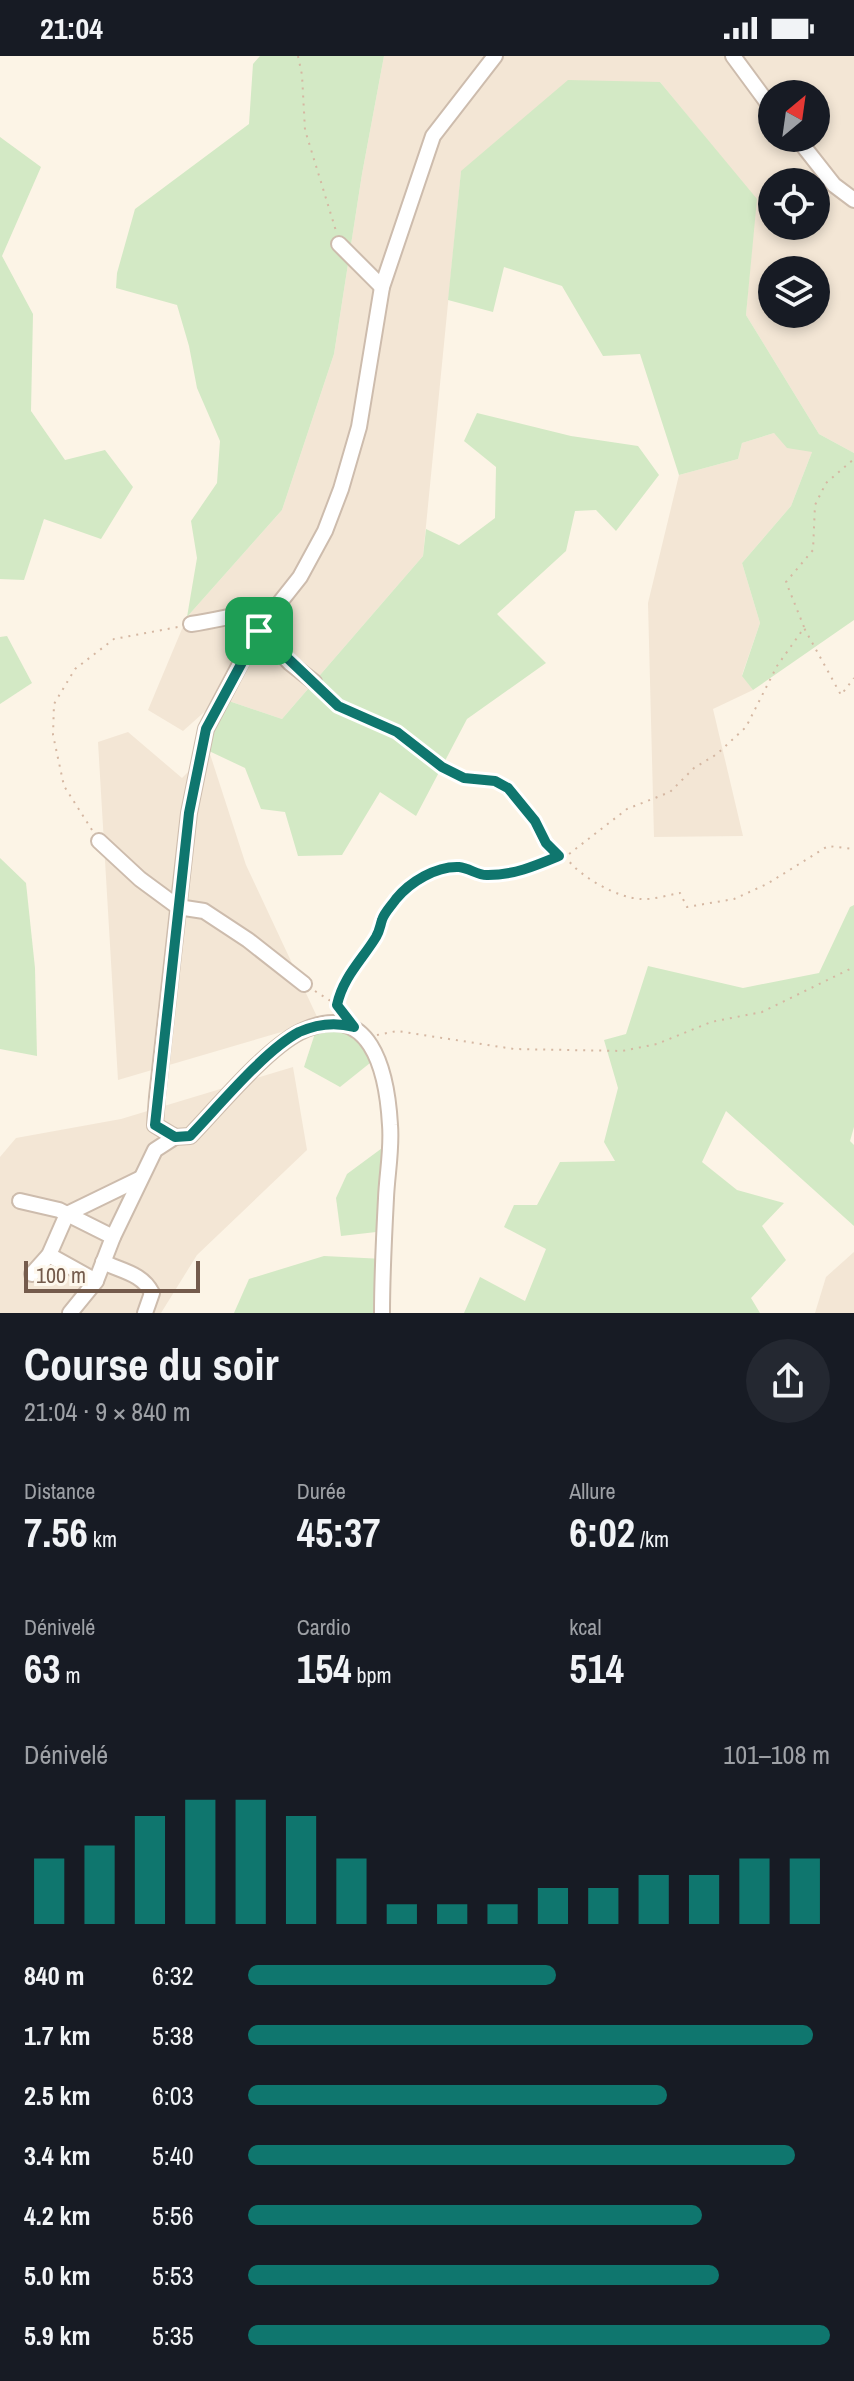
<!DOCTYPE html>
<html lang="fr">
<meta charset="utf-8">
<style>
body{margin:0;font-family:"Archivo Narrow",sans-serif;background:#242831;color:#f1f3f6;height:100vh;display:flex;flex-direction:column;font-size:30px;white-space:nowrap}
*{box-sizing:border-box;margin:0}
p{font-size:26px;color:#9ea1a6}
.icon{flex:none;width:44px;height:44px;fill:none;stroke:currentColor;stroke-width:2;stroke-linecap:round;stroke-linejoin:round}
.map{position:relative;height:1257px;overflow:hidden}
.panel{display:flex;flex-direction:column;background:#171b24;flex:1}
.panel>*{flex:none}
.needle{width:52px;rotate:29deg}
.fabs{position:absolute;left:758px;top:24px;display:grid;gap:16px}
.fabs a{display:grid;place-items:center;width:72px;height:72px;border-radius:50%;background:#171b24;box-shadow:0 4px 12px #0003;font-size:40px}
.scale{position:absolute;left:24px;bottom:20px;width:176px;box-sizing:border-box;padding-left:8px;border:4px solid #745b4c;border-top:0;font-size:22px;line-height:28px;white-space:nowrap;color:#745b4c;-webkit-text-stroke:6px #fef8ed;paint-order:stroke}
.pin{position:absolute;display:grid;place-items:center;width:68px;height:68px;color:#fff;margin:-34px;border-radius:16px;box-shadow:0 4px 12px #0006}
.round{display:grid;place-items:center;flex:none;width:84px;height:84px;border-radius:42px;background:#242831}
.headline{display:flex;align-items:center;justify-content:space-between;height:136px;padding:0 24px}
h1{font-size:44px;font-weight:700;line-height:60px}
.metrics{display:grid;grid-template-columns:repeat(3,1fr);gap:12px;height:136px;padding:8px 24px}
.metrics div{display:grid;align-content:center}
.metrics b{font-size:40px;font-weight:700}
.metrics small{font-size:22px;font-weight:400}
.metrics p{font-size:22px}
.chart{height:224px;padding:16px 24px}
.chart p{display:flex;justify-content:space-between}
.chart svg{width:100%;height:144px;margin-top:8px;stroke:#0f766e;stroke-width:6}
ul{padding:0 24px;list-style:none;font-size:26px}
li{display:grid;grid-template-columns:128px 96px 1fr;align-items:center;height:60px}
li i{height:20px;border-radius:10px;background:#0f766e}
.status{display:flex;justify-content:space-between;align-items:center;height:56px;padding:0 40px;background:#171b24;direction:ltr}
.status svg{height:22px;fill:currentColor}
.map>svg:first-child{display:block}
.residential{fill:#f3e6d5;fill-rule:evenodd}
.green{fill:#d3e9c5}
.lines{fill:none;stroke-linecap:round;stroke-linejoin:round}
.street-casing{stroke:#cdbcad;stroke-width:18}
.path{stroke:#d5b7a2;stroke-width:2;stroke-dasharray:2 6;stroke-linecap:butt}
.street{stroke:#fff;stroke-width:14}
.route-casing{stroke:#fff;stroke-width:16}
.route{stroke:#0f766e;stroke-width:10}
</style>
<div class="status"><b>21:04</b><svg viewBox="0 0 49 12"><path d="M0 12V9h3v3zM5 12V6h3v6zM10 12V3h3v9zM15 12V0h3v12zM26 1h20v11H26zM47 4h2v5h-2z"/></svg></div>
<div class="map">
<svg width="854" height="1257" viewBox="0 0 854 1257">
<rect width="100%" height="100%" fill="#fcf4e6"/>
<!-- residential -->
<g class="residential">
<path d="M384,0H854V397L819,378L746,259L756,143L660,26L461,116L423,500L282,663L220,642L183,675L148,654L187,561L282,454L334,298L362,118ZM772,38H816V82H772ZM772,126H816V170H772ZM772,214H816V258H772Z"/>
<path d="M774,377L812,396L791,450L742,507L760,567L742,619L753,634L713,653L743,780L654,781L648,547L679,419L738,403L742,387Z"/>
<path d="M128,676L182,722L209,695L246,809L319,965L118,1024L98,686Z"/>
<path d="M293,1011L307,1094L197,1199L161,1257H0V1101L16,1082L121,1063Z"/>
<path d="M854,1196V1257H815L826,1221Z"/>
</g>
<!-- green -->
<g class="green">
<path d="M260,0H384L362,118L334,298L282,454L187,561L197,502L191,465L217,427L220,385L197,332L189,290L177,249L116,232L117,217L135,153L249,68L253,8Z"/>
<path d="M568,24L660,26L757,143L746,259L819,378L854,397V564L753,634L742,620L760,567L742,507L791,450L812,396L787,392L774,377L742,387L738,403L679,419L640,298L603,300L562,230L504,211L493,256L448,244L461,115Z"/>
<path d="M0,81L41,111L2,200L33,258L31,355L65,404L105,394L133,431L101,483L44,463L24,524L0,523Z"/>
<path d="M477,357L571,380L638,390L659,419L616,475L596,454L575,455L566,495L497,558L546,607L467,663L416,760L380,736L342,799L298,800L285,756L261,753L245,712L209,695L220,642L282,663L423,500L426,473L459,489L495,462L496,411L464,385Z"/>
<path d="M7,580L32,627L0,648V581Z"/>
<path d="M0,802L26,827L35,912L37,1000L0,993Z"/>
<path d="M854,849V1071L850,1085L854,1089V1170L726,1055L702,1106L737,1134L784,1147L762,1170L786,1204L751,1242L760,1257H464L480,1221L525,1245L546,1193L504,1171L514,1149H537L560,1106L615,1105L604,1086L618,1032L604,984L626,978L648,910L743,932L819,917L850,851Z"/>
<path d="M354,959L368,976L383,1004L370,1007L340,1031L304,1011L319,965Z"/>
<path d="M393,1084L385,1175L341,1180L336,1142L347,1118Z"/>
<path d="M324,1200L384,1203L382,1257H234L249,1223Z"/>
</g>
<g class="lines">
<defs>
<g id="street">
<path d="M733,0L772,53"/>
<path d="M797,82L834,129L854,144"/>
<path d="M339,188L382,231"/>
<path d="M191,568C219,564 246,556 274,553"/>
<path d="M259,575L290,607L314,626"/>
<path d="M99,785L140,823L178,851L204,855L248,884L304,928"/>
<path d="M20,1145L59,1154L113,1181"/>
<path d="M49,1199L96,1225"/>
<path d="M103,1206C121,1215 142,1217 152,1237L145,1257"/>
<path d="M32,1218L49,1199L67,1158L139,1123"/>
<path d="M70,1257L96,1225L113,1181L155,1094L175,1081"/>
<path d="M382,1257C382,1219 384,1180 386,1142C387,1118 392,1093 390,1069C387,1016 371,941 300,976C266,993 218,1051 190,1080L175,1081L155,1069L157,1041L189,757L206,673L247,595L262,569L300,521L325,475L341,433L359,371L382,231L433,80L495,0"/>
</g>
</defs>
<!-- street casing -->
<use href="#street" class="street-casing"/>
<!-- path -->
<g class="path">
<path d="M298,0L302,19L305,74L336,175"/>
<path d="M804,571L786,526L813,494L815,449L826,427L854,403"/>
<path d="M323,635C347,659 371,660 398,677C420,691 438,715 464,722C478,726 493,721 506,731C526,747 540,780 558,799"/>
<path d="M92,774L64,730L53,679L54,648L75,613L114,583L178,571"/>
<path d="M565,800C578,820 617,842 641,843C653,844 668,839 680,837L687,851L734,843L767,828L828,790L854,793"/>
<path d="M315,935L337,949L342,955"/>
<path d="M337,949L341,931L351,914L361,906L381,873L382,863L398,841L419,823L446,812L462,811L484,820L516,817L569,798L627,753L670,736L694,712L717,698L746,671L777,610L804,572L841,639L854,622"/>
<path d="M377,979L397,975L514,993L622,995L657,988L711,966L762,956L854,911"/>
</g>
<!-- street -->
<use href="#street" class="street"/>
</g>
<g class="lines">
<defs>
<path id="route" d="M259,575L338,650L397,676L442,711L464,722L495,725L508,732L535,765L546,787L559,800C535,810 514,819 488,819C478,820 470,812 459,811C436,810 410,826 396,843C392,849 384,857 382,864C380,870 380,874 376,881C362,904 343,921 337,949L354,971C336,966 317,968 299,976C265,994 218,1051 190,1080L175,1081L155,1069L189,757L206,673Z"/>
</defs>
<!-- route casing -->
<use href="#route" class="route-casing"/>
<!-- route -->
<use href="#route" class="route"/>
</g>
</svg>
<div class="fabs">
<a><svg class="needle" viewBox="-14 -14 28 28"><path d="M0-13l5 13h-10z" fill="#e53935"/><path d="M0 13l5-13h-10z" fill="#9ea1a6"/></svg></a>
<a><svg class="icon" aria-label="locate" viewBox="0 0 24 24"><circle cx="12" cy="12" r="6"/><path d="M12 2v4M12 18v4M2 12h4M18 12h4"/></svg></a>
<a><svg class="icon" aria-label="layers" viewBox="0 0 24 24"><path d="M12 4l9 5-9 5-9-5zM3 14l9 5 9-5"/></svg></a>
</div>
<div class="scale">100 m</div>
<div class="pin" style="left:259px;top:575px;background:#1e9e55"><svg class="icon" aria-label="arrive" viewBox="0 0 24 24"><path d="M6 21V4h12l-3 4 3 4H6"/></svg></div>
</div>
<section class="panel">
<div class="headline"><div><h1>Course du soir</h1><p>21:04 · 9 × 840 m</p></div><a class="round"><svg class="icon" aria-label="share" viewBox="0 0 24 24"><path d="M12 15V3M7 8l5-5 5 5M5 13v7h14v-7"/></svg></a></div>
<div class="metrics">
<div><p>Distance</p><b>7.56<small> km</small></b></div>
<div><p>Durée</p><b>45:37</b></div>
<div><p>Allure</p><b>6:02<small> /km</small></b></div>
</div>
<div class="metrics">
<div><p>Dénivelé</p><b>63<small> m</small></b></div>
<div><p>Cardio</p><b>154<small> bpm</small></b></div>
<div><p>kcal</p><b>514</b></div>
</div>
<div class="chart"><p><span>Dénivelé</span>101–108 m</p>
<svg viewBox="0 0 160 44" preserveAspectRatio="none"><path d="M5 44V24M15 44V20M25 44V11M35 44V6M45 44V6M55 44V11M65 44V24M75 44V38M85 44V38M95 44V38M105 44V33M115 44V33M125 44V29M135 44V29M145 44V24M155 44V24"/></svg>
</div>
<ul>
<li><b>840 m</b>6:32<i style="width:53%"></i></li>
<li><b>1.7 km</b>5:38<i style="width:97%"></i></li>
<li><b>2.5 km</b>6:03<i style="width:72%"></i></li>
<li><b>3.4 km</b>5:40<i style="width:94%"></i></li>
<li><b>4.2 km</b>5:56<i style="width:78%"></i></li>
<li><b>5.0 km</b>5:53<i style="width:81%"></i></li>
<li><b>5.9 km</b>5:35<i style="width:100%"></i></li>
</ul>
</section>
